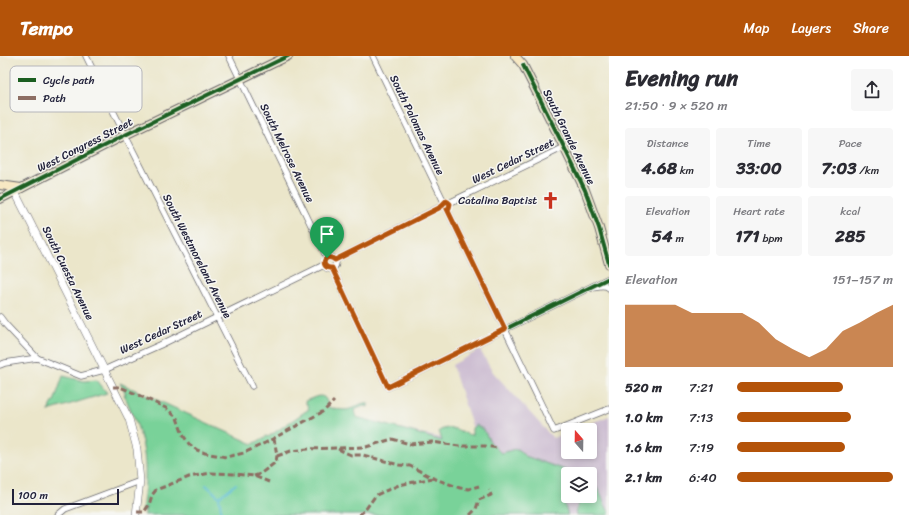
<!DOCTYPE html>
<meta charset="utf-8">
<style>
body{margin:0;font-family:Sriracha,sans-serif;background:#f7f7f7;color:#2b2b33;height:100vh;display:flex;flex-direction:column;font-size:15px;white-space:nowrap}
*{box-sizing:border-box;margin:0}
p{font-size:13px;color:#7c7c81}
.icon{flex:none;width:22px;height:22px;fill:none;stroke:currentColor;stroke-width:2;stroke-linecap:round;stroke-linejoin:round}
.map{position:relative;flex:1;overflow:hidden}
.panel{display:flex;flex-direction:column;background:#fff;width:300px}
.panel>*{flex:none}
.needle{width:26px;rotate:340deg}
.controls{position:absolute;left:561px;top:367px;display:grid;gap:8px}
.controls a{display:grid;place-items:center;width:36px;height:36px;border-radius:4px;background:#fff;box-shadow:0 2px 6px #0003;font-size:20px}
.scale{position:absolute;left:12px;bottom:10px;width:107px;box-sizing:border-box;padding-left:4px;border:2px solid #22223b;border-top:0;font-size:11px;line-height:14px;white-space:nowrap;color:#22223b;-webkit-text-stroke:3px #f6f6f2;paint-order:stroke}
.pin{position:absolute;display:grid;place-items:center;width:34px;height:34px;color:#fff;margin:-41px -17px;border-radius:50% 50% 50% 0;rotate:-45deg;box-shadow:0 0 4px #0007}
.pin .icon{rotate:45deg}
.round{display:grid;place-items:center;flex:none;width:42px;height:42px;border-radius:4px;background:#f7f7f7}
.headline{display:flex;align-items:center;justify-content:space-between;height:68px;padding:0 16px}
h1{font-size:22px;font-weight:800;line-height:30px}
.stats{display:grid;grid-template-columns:repeat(3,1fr);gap:6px;height:68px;padding:4px 16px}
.stats div{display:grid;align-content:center;border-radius:4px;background:#f7f7f7;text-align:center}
.stats b{font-size:17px;font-weight:800}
.stats small{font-size:11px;font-weight:400}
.stats p{font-size:11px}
.chart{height:112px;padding:8px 16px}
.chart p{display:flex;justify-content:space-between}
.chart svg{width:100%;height:72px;margin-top:4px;fill:#b45309;opacity:.7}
ul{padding:0 16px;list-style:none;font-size:13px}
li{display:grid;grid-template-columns:64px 48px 1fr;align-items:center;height:30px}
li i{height:10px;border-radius:5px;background:#b45309}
header{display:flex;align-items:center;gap:24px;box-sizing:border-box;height:56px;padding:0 20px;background:#b45309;color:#fff}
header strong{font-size:19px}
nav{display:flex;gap:22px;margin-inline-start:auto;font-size:14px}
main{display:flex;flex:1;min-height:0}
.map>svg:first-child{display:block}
.industrial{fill:#cdbed2;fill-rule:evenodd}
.green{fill:#79d299;stroke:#4e7a6a}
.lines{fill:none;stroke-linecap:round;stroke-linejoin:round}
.stream{stroke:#58bbd6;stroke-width:2}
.minor-casing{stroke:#68676d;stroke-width:7}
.tertiary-casing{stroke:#68676d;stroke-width:8}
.secondary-casing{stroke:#68676d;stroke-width:10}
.minor{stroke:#fff;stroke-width:5.5}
.tertiary{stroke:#fff;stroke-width:7}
.secondary{stroke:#f7e8c3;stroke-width:8}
.quiet{stroke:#8d6e63;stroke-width:3;stroke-dasharray:6 3;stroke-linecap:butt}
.cycleway-casing{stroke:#f6f6f2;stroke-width:6}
.cycleway{stroke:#1b5e20;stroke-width:4}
.route-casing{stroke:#fff;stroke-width:8}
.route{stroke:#b45309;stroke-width:5}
.labels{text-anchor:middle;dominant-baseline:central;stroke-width:3;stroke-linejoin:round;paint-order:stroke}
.street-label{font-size:11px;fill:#22223b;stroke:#f6f6f2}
.poi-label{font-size:11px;fill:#22223b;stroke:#f6f6f2;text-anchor:end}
.key{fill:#f6f6f2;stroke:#b6b6bb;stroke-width:1}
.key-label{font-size:11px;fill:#22223b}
</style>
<header>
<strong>Tempo</strong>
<nav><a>Map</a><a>Layers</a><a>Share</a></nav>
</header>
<main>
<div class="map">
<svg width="609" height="459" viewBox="0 0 609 459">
<rect width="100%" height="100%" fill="#f6f6f2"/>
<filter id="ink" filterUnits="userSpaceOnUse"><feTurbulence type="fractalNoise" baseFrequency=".025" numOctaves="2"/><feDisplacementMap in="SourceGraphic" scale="8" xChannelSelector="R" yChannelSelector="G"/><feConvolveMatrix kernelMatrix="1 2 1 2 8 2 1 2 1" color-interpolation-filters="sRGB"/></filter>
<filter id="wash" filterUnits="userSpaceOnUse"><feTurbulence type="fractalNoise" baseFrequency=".012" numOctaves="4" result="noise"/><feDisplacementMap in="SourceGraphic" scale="16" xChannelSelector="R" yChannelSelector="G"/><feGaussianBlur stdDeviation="0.9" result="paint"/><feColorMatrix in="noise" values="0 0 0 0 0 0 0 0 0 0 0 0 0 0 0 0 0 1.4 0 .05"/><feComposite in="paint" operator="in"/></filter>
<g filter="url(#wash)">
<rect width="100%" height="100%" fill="#ebe6ca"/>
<!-- industrial -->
<path class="industrial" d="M480,294L492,315L553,382L568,376V396H590V374H573L609,360V459H408L368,365L479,391L452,309ZM568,418H590V440H568Z"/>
<!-- green -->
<g class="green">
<path d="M63,320L84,325L97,324L107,337L48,355L55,343Z"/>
<path d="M120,327L253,388L267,380L268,381L309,353L305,345C316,341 326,334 328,351C333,353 346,355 350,353C357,351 361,346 368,347V351L364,350L354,354L356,361L409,375L442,385L439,375C447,370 455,372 462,376C466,377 468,379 472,379V372L476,369L483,373L491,387L501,397C507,396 512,393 518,393L525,400L565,414L571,418H568V437L565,445V450L568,459H144L145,457L146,451H145L144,455H142C145,434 147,412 143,391C140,373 131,355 124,338H126Z"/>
<path d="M593,431L597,432C603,439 603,448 609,455V459H577C575,452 580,445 585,440H590V435Z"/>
</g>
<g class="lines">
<!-- stream -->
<g class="stream">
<path d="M206,429L219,441L222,459"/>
<path d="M219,441L236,428"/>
</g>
</g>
</g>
<g filter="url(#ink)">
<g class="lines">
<defs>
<g id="minor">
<path d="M86,0L125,79L252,330"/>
<path d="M229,0L327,202"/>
<path d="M373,0L444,146"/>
<path d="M449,147L564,91"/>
<path d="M447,153L554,375L609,353"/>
<circle cx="330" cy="207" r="6"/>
<path d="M335,204L442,150"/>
<path d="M332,212L388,331L609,222"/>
<path d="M593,231C599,230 605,228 609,232"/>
<path d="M0,261L6,269L37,302"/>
<path d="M0,309L5,307L37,302L81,320L104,314L160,289L324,209"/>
<path d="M58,459L65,453L140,425"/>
</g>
<path id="tertiary" d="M13,132L129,363L137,393L140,425L136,459"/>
<g id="secondary">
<path d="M515,0L523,9L564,91L585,134L599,172L609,208"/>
<path d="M0,129L21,132"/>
<path d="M0,143L125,79L288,0"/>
</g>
</defs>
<!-- minor casing -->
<use href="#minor" class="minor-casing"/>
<!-- tertiary casing -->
<use href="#tertiary" class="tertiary-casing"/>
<!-- secondary casing -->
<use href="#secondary" class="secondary-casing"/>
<!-- minor -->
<use href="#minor" class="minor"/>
<!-- tertiary -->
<use href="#tertiary" class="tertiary"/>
<!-- secondary -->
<use href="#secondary" class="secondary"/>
<!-- quiet -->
<g class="quiet">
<path d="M113,331H119L125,333L166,352L177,362L183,379L189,388L197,394L205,397L226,401L244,397L265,387L324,355L334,345"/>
<path d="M338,393L351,399H363L399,409L410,410L433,422L460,432L469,433L479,430"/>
<path d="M277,400L291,395L308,393L366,391L392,383L410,388L432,386L459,390H485L498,392"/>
<path d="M254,420L260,418L276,406L277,399L274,383"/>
<path d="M137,456H144L149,449L152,439L156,434L189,421L211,417L235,418L254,420L269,426"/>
<path d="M359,459L365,454L376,439L399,429L433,422"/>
<path d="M470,459L476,453L479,444L491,439L489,434"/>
</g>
<defs>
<g id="cycleway">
<path d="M523,9L564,91L585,134L599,172L609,208"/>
<path d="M0,143L125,79L288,0"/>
<path d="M332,212L388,331L609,222"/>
</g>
</defs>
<!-- cycleway casing -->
<use href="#cycleway" class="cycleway-casing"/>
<!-- cycleway -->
<use href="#cycleway" class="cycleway"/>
</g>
</g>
<g class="lines" filter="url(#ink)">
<defs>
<path id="route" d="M446,145L448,146L450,148L449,152L447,153L505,273L388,331L332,212C319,213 324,195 335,204L439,152L442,150L443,148Z"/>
</defs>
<!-- route casing -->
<use href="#route" class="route-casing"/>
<!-- route -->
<use href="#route" class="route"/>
</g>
<!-- icons -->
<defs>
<symbol id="church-bare" viewBox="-9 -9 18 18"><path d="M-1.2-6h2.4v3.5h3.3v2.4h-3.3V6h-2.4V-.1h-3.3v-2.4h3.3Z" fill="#c8321e" stroke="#f6f6f2" stroke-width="2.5" paint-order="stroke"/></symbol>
</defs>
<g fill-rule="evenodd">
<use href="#church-bare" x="538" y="132" width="25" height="25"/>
</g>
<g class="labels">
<!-- street labels -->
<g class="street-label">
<text transform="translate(417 69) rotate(64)">South Palomas Avenue</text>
<text transform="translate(569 81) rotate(64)">South Grande Avenue</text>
<text transform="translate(85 89) rotate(-27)">West Congress Street</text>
<text transform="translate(287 97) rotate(64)">South Melrose Avenue</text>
<text transform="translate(513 105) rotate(-26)">West Cedar Street</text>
<text transform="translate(197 200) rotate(63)">South Westmoreland Avenue</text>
<text transform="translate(68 217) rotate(64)">South Cuesta Avenue</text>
<text transform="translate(161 276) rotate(-25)">West Cedar Street</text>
</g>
<!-- poi labels -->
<g class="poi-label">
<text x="537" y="144">Catalina Baptist</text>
</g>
</g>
<!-- legend -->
<rect x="10" y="10" width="132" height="46" rx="6" class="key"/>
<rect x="18" y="22" width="18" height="4" fill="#1b5e20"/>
<rect x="18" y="40" width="18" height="4" fill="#8d6e63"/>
<g class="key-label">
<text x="43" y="28">Cycle path</text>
<text x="43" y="46">Path</text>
</g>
</svg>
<div class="controls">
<a><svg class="needle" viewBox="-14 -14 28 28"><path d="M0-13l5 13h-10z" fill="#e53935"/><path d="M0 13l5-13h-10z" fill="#7c7c81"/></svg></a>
<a><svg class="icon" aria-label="layers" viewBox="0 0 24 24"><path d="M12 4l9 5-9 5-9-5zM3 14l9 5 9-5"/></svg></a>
</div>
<div class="scale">100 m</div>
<div class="pin" style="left:327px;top:202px;background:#1e9e55"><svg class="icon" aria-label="arrive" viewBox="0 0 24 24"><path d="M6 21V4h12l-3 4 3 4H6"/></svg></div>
</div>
<section class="panel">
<div class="headline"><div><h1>Evening run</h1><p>21:50 · 9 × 520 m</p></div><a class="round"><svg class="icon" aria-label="share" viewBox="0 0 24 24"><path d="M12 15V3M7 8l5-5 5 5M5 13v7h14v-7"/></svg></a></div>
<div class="stats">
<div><p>Distance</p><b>4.68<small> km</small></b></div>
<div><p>Time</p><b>33:00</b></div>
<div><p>Pace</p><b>7:03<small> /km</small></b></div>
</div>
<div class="stats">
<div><p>Elevation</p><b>54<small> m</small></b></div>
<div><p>Heart rate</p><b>171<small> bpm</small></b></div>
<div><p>kcal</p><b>285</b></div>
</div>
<div class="chart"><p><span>Elevation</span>151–157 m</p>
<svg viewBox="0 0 160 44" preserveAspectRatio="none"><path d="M0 44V6L10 6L20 6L30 6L40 11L50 11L60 11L70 11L80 17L90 27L100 33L110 38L120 33L130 22L140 17L150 11L160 6V44z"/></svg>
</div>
<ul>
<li><b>520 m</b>7:21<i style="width:68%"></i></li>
<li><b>1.0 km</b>7:13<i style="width:73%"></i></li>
<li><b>1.6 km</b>7:19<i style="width:69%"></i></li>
<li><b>2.1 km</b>6:40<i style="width:100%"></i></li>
</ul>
</section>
</main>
